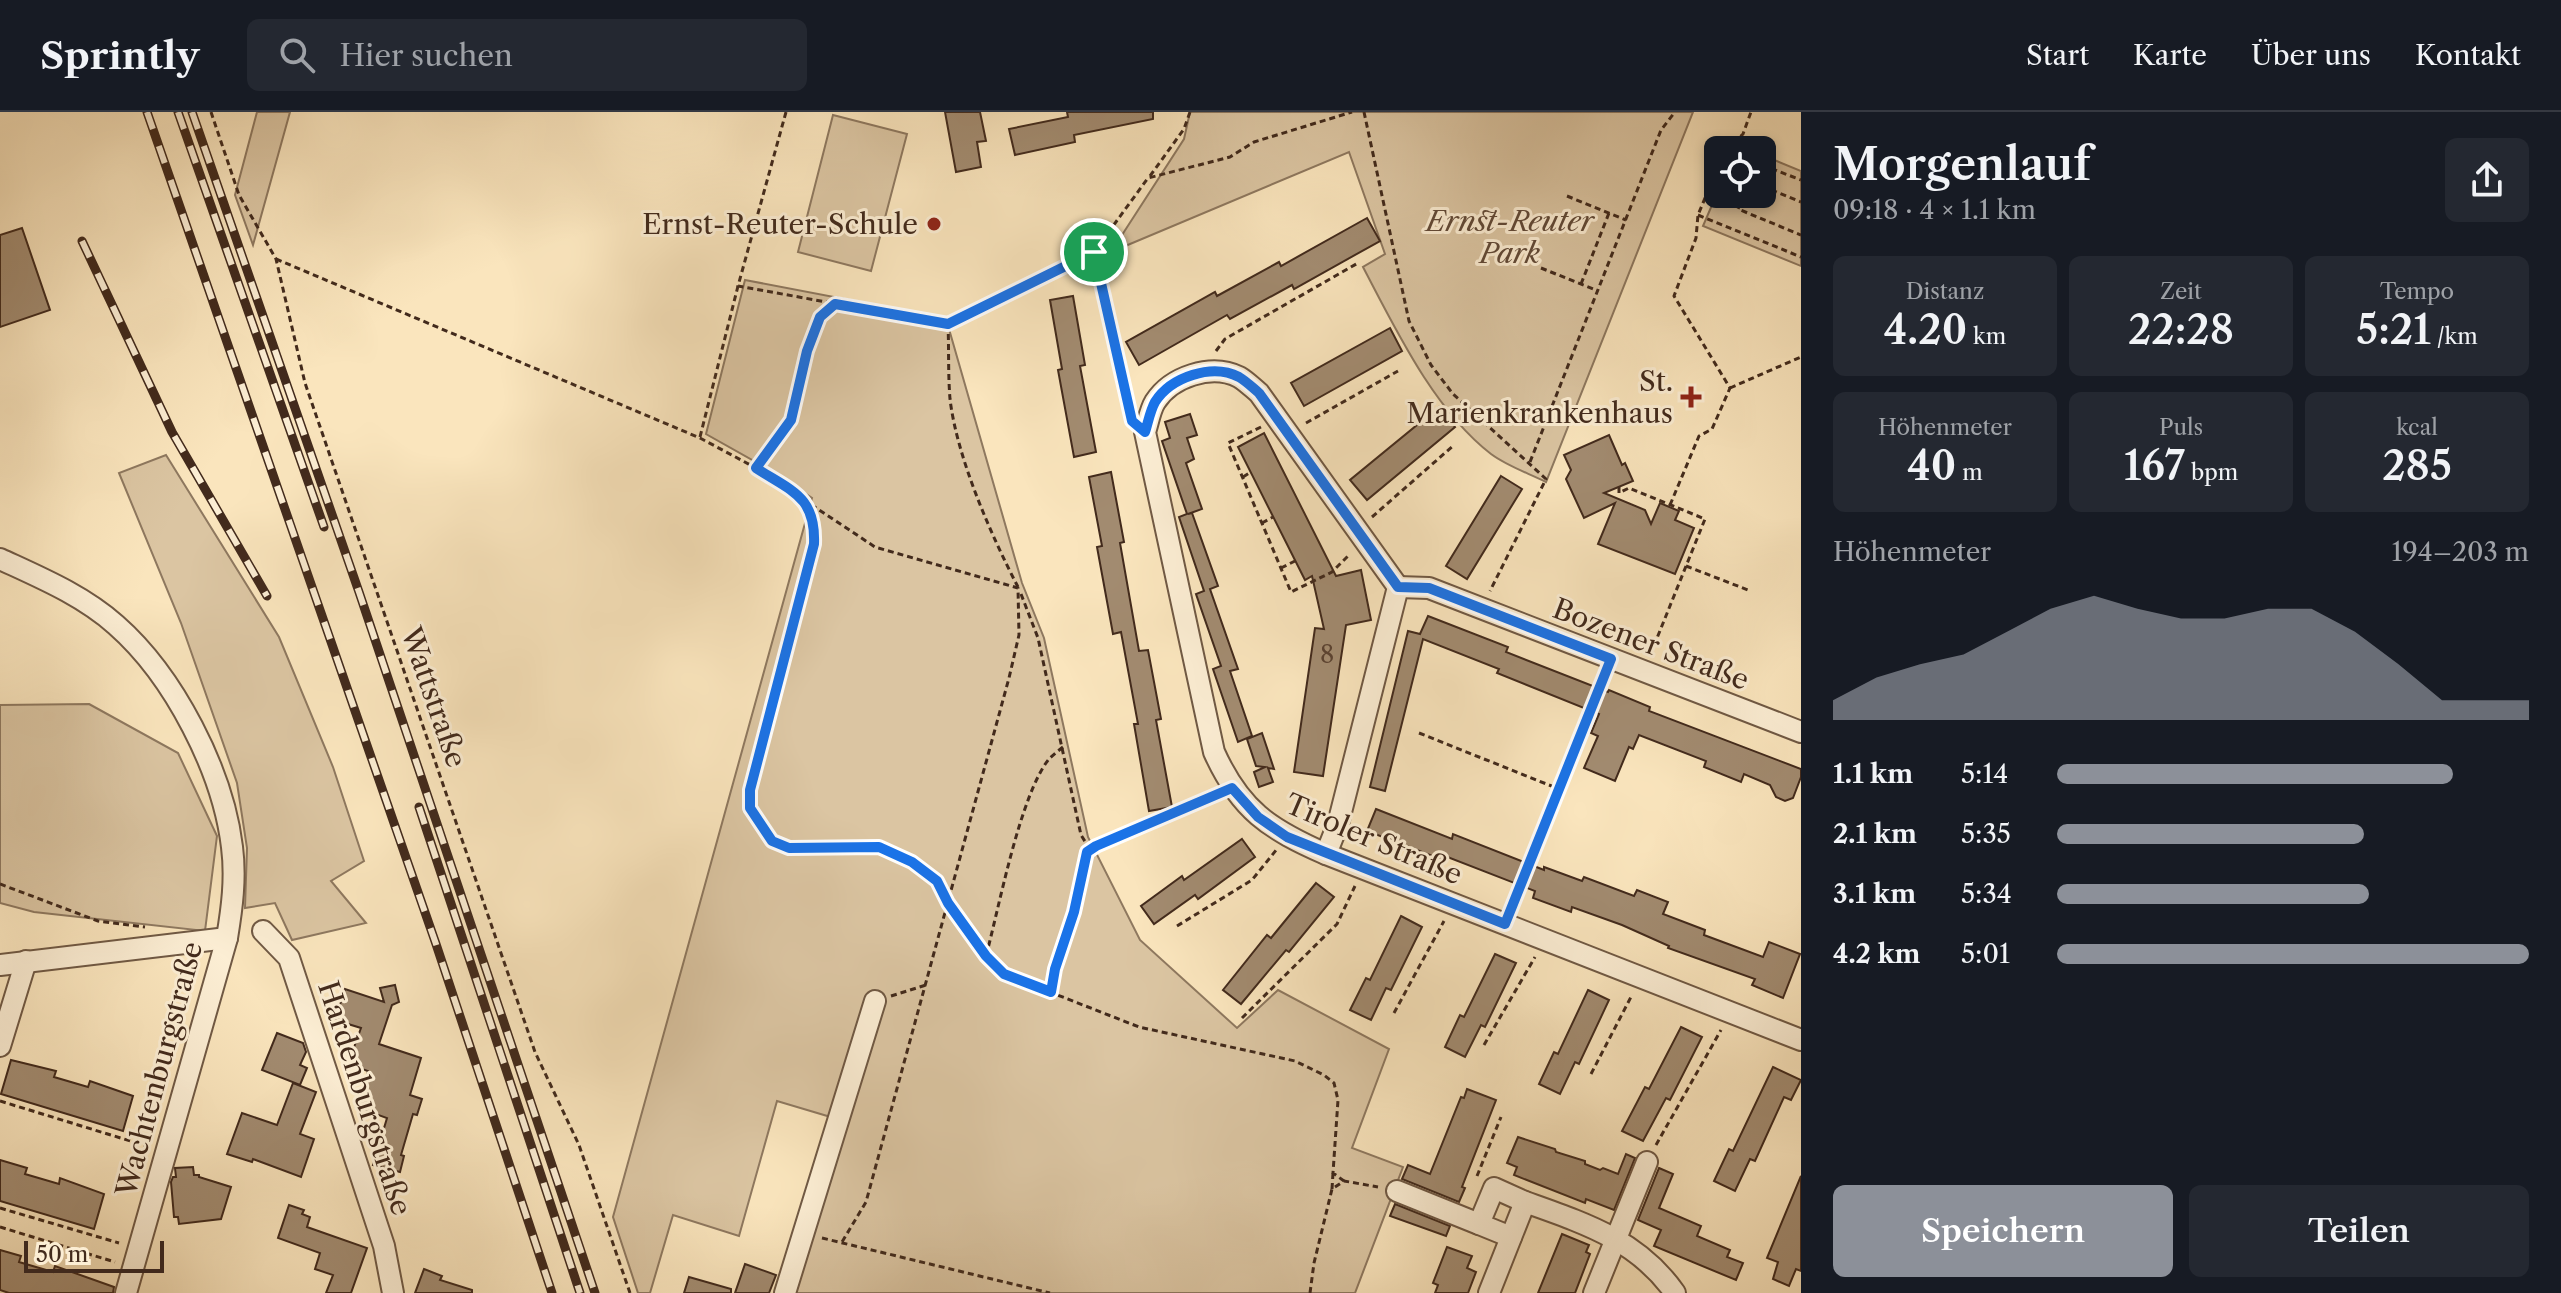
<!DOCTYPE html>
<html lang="de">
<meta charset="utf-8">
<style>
body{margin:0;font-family:"Libre Caslon Text",serif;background:#242831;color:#f1f3f6;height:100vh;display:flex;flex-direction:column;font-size:30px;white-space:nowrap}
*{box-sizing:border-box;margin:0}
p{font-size:26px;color:#9ea1a6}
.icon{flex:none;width:44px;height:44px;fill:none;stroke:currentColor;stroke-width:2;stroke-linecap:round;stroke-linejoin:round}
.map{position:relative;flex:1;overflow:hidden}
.details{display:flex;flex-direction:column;background:#171b24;width:760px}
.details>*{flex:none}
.tools{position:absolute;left:1704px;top:24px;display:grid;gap:16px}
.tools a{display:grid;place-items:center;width:72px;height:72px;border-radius:12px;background:#171b24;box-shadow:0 4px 12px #0003;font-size:40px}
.scale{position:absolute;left:24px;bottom:20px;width:140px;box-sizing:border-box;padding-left:8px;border:4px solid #422a1c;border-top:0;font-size:22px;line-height:28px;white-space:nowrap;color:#422a1c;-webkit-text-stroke:6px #fceed4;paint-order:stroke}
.pin{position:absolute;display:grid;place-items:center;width:68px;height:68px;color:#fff;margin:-34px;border:4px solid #fff;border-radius:50%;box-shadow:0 2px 8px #0007}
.round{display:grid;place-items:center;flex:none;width:84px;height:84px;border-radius:12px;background:#242831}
.head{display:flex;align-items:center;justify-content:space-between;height:136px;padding:0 32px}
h1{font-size:44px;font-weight:600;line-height:60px}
.figures{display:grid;grid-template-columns:repeat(3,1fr);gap:12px;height:136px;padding:8px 32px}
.figures div{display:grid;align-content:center;border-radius:12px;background:#242831;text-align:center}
.figures b{font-size:40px;font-weight:600}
.figures small{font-size:22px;font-weight:400}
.figures p{font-size:22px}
.chart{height:224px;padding:16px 32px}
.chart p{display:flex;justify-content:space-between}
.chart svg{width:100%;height:144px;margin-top:8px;fill:#8c9099;opacity:.7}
.primary-button{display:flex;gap:16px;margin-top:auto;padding:16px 32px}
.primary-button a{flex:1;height:92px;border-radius:12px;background:#8c9099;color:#fff;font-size:32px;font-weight:600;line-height:92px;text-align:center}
.primary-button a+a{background:#242831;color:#f1f3f6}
ul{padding:0 32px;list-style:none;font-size:26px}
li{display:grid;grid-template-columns:128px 96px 1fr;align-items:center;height:60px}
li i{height:20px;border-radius:10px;background:#8c9099}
header{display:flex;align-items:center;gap:48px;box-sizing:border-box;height:112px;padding:0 40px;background:#171b24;border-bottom:2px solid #363941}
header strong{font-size:38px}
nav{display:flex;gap:44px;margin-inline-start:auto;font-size:28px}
.search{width:560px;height:72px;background:#242831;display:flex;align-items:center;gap:20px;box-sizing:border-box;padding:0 28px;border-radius:12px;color:#9ea1a6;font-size:30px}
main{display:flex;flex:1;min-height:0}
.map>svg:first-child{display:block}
.green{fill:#dbc5a2;stroke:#8e785f;stroke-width:2}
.building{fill:#a28b70;stroke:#422a1c;stroke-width:2}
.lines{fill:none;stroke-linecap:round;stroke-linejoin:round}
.minor-casing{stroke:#705944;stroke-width:24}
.path{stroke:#422a1c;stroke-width:3;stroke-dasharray:6 4;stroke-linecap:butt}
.minor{stroke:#fceed4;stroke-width:20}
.rail-casing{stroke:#422a1c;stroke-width:9}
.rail{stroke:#fceed4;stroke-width:6;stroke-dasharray:18;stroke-linecap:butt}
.route-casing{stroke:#fff;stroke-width:16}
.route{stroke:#1a73e8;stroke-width:10}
.poi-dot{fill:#8f2418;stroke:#fceed4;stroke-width:3}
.labels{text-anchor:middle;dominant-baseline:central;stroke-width:6;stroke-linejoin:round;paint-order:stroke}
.number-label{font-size:24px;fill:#5a4231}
.park-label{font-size:28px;font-style:italic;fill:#614937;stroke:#fceed4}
.poi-label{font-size:28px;fill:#422a1c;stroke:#fceed4;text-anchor:end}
.street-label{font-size:28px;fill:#422a1c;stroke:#fceed4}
</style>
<header>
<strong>Sprintly</strong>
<div class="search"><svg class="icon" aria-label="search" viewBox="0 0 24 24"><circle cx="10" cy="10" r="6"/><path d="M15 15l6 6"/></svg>Hier suchen</div>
<nav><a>Start</a><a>Karte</a><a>Über uns</a><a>Kontakt</a></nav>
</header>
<main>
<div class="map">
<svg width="1801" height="1181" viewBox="0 0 1801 1181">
<rect width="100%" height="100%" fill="#fae5bd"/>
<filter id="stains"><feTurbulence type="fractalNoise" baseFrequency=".0025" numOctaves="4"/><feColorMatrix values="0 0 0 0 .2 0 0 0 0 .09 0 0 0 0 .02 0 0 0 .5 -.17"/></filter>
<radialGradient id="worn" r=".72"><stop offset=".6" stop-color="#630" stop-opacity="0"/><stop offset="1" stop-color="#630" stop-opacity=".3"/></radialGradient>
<!-- green -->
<g class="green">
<path d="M257,0H290L253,133L235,83Z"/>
<path d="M1190,0H1693L1546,370C1528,361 1507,354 1491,342C1434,298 1396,218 1363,155L1385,142L1349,40L1111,140L1184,27Z"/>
<path d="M833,3L907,22L871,159L798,140Z"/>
<path d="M1762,43L1801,59V154L1703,114L1718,79V82H1762Z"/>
<path d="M745,168L949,207L945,217H949L1022,471L1044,526L1088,725L1140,828L1237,916L1278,878L1389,937L1352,1036L1403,1055L1355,1181H791L844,1009L777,989L739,1124L673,1103L650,1181H638L613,1105L812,386L770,358L706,322Z"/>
<path d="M166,343L279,525L333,655L364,749L331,769L366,811L292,828L275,791L245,796L247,736L237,671L181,511L119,361Z"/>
<path d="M89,592L178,641L217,724L205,819L34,800L0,791V593Z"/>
</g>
<!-- building -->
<g class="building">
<path d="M945,0H980L986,29L977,30L981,55L956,60Z"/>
<path d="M1067,0H1153V7L1074,23L1075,30L1015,43L1009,17L1068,5Z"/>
<path d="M1367,106L1380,129L1294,177L1292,173L1230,207L1227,203L1139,253L1126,230L1215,180L1217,184L1279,150L1281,154Z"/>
<path d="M22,116L50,198L0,215V123Z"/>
<path d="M1073,184L1085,253L1080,254L1096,340L1074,345L1058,258L1062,257L1050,188Z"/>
<path d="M1390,216L1402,239L1304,294L1291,271Z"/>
<path d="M1439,295L1455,315L1367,388L1350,368Z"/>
<path d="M1190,302L1197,323L1187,326L1194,347L1186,351L1202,397L1188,402L1192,401L1218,474L1210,477L1238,557L1230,559L1252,624L1238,630L1213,557L1221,554L1196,482L1204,479L1179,405L1187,402L1162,329L1170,326L1165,310Z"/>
<path d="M1264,321L1336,464L1361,458L1371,508L1346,513L1323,664L1294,660L1315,516L1324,517L1312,464L1305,468L1238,335Z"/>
<path d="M1609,323L1622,353L1625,351L1633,369L1604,381L1645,398L1651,412L1660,391L1679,399L1675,408L1694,416L1675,462L1598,432L1615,391L1584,406L1566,367L1571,358L1564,343Z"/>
<path d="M1111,360L1124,430L1120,431L1139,539L1148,538L1161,607L1156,608L1172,695L1149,699L1134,612H1138L1121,520L1113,522L1097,435L1102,434L1089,365Z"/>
<path d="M1501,364L1522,377L1467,467L1446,454Z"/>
<path d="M1428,504L1508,535L1506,540L1608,580L1609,578L1650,595L1649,599L1801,657V665L1793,686L1785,689L1776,685L1770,673L1744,662L1741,670L1704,655L1706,649L1639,623L1633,637L1629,635L1615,669L1584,656L1598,624L1591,621L1599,602L1497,561L1499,557L1423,527L1385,679L1370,675L1408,519L1420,522Z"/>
<path d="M1262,621L1274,657L1268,656L1273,670L1259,675L1254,660L1265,655L1256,654L1247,627Z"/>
<path d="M1376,697L1452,727L1453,722L1544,758V755L1582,769L1584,765L1634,784L1637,778L1668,790L1663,802L1705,818L1704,823L1763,845L1769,830L1800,842L1783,886L1752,873L1755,867L1668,836L1669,834L1622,813L1572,795L1571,800L1533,786L1535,779L1445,744L1443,748L1367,719Z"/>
<path d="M1242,727L1255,745L1198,787L1195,783L1154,812L1141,794L1182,764L1184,768Z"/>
<path d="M1316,771L1334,785L1289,840L1286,838L1241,892L1223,878L1267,823L1271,826Z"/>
<path d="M1401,804L1422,815L1391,878L1386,876L1371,908L1350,898L1366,866L1370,868Z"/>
<path d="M1495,842L1516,851L1485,915L1481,913L1465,945L1445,935L1460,903L1464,905Z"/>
<path d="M395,873L399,890L392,893L379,932L421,946L410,983L422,987L417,1003L413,1002L401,1043L404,1044L400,1060L373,1053L387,1006L356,995L368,959L348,952L361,916L335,908L345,877L384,890L380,876Z"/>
<path d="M1588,878L1609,888L1579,952L1575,950L1560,982L1539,972L1554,940L1558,942Z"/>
<path d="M1681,915L1702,925L1670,988L1666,986L1643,1029L1622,1019L1645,975L1649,977Z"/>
<path d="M277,921L303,931L306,940L300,953L307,956L300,973L262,958Z"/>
<path d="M11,948L56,959L54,965L88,975L90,969L133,984L123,1019L1,982Z"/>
<path d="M1773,955L1801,968L1791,988L1784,985L1755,1049L1750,1047L1735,1079L1714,1069L1729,1037L1733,1039Z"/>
<path d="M293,971L316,980L300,1022L314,1027L301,1065L253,1047L252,1050L227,1042L242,1001L277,1013Z"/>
<path d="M1467,977L1496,988L1462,1075L1465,1076L1459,1090L1402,1067L1408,1053L1430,1062L1461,985L1464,986Z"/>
<path d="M1518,1025L1555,1037L1556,1040L1585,1049V1052L1600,1058L1603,1056L1618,1062L1626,1042L1635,1046L1614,1098L1586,1087L1585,1091L1514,1063L1517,1055L1507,1051Z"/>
<path d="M0,1048L27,1056L25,1062L59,1072L60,1066L104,1082L94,1117L0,1089Z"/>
<path d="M193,1055L194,1063H199V1065L231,1075L221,1107L179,1112L178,1105H174L171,1070L173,1065H176L175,1056Z"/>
<path d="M1659,1056L1673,1062L1659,1096L1701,1114L1697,1124L1730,1138L1727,1145L1743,1151L1736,1168L1654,1134L1661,1118L1638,1108Z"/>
<path d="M1801,1064V1159L1796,1157L1789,1174L1773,1167L1778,1150L1767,1146Z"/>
<path d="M1395,1092L1450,1114L1446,1124L1390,1104Z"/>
<path d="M289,1093L304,1098L302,1102L310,1105L307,1115L367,1136L351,1181H326L333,1163L315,1157L320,1141L278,1126Z"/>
<path d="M1562,1122L1589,1133L1586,1140L1590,1142L1575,1181H1538Z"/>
<path d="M1447,1135L1472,1144L1467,1156L1476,1160L1468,1181H1435L1438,1173L1433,1171Z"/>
<path d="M0,1138L21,1144L19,1150L53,1160L55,1154L114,1175L113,1181H9L0,1178Z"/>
<path d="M745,1152L776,1163L769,1181H735Z"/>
<path d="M424,1157L442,1164L440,1168L472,1178V1181H415Z"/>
<path d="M689,1165L731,1177V1181H684Z"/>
</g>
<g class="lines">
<defs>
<g id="minor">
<path d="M0,447C41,466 82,483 116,513C174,564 223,659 232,735C236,766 232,796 227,826L126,1181"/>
<path d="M1398,475L1259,281C1253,276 1246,269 1239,265C1211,251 1171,265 1155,290C1150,298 1148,311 1145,320L1214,640C1240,698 1269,717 1326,742L1801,928"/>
<path d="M1398,475L1429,476L1801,620"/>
<path d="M1326,742L1338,712L1398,475"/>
<path d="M263,819L289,846L384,1134L393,1181"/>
<path d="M0,853L227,826"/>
<path d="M0,934L26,849"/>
<path d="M1397,1079L1479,1112"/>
<path d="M1511,1125L1479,1112L1494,1076L1525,1090"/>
<path d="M785,1181L875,889"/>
<path d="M1489,1181L1525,1090C1584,1111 1638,1128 1675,1181"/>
<path d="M1594,1181L1647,1050"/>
</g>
</defs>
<!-- minor casing -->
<use href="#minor" class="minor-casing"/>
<!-- path -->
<g class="path">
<path d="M211,0L239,83L276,147L305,271L535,940L579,1033L630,1181"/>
<path d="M786,0L738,174L948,212L1094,140L1148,66L1230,45L1254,30L1352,0"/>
<path d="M1364,0L1409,209L1431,253L1453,282L1546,367L1490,479"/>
<path d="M1726,38L1743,22L1751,0"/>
<path d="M1762,53L1801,68"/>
<path d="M1150,64L1184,17L1190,0"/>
<path d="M1762,74L1801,90"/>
<path d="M1744,82L1738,97L1801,123"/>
<path d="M1567,84L1626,108"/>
<path d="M1698,103L1801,145"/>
<path d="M1094,140L1130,300"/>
<path d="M276,147L700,326L756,356L875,435L1018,476L1019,523L1009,566L866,1090L842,1130"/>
<path d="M1541,156L1598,179"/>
<path d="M1581,172L1609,101"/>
<path d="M948,212C949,237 948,263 950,287C957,346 991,423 1018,475"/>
<path d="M1216,239L1225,227L1358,151"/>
<path d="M1730,276L1801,245"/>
<path d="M1306,311L1398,259"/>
<path d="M1261,315L1228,331L1291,480L1332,460L1350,442"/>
<path d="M700,325L738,174"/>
<path d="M1530,350L1661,18L1675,0"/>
<path d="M756,356L791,308L807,239L820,205L835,192"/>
<path d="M1243,365L1251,360"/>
<path d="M1619,375V381L1629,376L1705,407L1651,541"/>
<path d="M807,391L815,415L814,432L750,678C752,763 825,726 877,735C888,736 902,744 911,749C935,763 936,774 950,794C962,811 974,827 986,844"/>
<path d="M1670,393L1699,324L1712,317L1730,276L1674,184L1696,126L1698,103L1718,55"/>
<path d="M1372,405L1454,333"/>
<path d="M1262,411L1273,405"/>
<path d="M1686,454L1748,478"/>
<path d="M1281,456L1295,449"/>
<path d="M1021,482L1038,526L1081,723L1086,731L1096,734L1105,731L1217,682"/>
<path d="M1419,621L1559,677"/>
<path d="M1063,635C1058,639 1053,643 1049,647C1020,683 999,796 986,844L1004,862L1139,915L1295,949L1324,963L1334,971L1338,988L1333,1061L1344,1069"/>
<path d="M0,772L98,809L145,815"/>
<path d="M1512,796L1604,565"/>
<path d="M1177,814L1252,768L1277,737"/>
<path d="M1051,880L1055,857L1074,800L1087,740L1096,734"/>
<path d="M891,884L926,873"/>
<path d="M1394,901L1444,809"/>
<path d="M1242,906L1337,812L1355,774"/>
<path d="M1484,933L1535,845"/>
<path d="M1591,962L1632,883"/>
<path d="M0,989L150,1035"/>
<path d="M1656,1033L1721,918"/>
<path d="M1477,1064L1501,1005"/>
<path d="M1332,1077L1333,1061"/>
<path d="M0,1096L119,1131"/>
<path d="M0,1115L115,1150"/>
<path d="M822,1126L1050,1181"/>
<path d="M1310,1181L1314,1151L1332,1077L1344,1069L1378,1075"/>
</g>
<!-- minor -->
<use href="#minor" class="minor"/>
<defs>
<g id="rail">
<path d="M147,0L436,832L552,1181"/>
<path d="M178,0L324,415"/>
<path d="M192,0L359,480L595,1181"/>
<path d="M82,129L172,320L267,484"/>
<path d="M419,695L580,1181"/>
</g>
</defs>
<!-- rail casing -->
<use href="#rail" class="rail-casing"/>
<!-- rail -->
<use href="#rail" class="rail"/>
</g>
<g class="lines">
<defs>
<path id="route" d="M1094,140L1132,309L1145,320C1148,311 1150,299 1155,290C1171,265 1212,251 1239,265C1246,269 1253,276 1259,281L1398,475L1429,476L1611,547L1505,812L1287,725L1258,705L1232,676L1096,734L1087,740L1074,800L1055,857L1051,880L1004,862L986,844L948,791L937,769L912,750L879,735L789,736L772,729L750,696V678L814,432C816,384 791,379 756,356L791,308L807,239L820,205L835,192L948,212Z"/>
</defs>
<!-- route casing -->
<use href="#route" class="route-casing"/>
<!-- route -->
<use href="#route" class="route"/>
</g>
<!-- markers -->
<g class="poi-dot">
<circle cx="934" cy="112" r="8"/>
<path d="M1687 273h8v8h8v8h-8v8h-8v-8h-8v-8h8z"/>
</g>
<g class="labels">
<!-- number labels -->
<g class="number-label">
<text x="1327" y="542">8</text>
</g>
<!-- park labels -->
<g class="park-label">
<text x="1510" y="109">Ernst-Reuter<tspan x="1510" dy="32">Park</tspan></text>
</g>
<!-- poi labels -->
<g class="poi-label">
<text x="918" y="112">Ernst-Reuter-Schule</text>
<text x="1673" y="269">St.<tspan x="1673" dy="32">Marienkrankenhaus</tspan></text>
</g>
<!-- street labels -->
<g class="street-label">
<text transform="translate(1651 532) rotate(21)">Bozener Straße</text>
<text transform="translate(434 585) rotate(71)">Wattstraße</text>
<text transform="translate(1374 727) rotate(23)">Tiroler Straße</text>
<text transform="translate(159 957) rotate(-75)">Wachtenburgstraße</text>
<text transform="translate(365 986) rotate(72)">Hardenburgstraße</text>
</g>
</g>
<rect width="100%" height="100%" filter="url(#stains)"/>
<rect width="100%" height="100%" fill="url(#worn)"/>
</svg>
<div class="tools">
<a><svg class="icon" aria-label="locate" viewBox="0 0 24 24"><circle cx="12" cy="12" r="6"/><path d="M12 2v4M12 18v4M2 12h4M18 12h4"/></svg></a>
</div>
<div class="scale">50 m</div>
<div class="pin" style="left:1094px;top:140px;background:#1e9e55"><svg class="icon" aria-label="arrive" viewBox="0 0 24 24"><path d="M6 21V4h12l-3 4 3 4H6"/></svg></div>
</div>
<section class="details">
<div class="head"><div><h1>Morgenlauf</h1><p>09:18 · 4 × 1.1 km</p></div><a class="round"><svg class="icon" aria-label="share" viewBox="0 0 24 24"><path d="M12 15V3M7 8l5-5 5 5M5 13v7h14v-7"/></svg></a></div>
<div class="figures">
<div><p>Distanz</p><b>4.20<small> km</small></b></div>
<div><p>Zeit</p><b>22:28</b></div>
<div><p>Tempo</p><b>5:21<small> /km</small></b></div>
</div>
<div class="figures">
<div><p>Höhenmeter</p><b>40<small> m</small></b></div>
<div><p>Puls</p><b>167<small> bpm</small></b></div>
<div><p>kcal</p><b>285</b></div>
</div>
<div class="chart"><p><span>Höhenmeter</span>194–203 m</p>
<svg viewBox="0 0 160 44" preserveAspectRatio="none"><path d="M0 44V38L10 31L20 27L30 24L40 17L50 10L60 6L70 10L80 13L90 13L100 10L110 10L120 17L130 27L140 38L150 38L160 38V44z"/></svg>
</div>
<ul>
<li><b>1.1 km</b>5:14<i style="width:84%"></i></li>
<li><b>2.1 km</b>5:35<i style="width:65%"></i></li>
<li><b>3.1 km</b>5:34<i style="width:66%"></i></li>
<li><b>4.2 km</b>5:01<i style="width:100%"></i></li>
</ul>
<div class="primary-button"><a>Speichern</a><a>Teilen</a></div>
</section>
</main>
